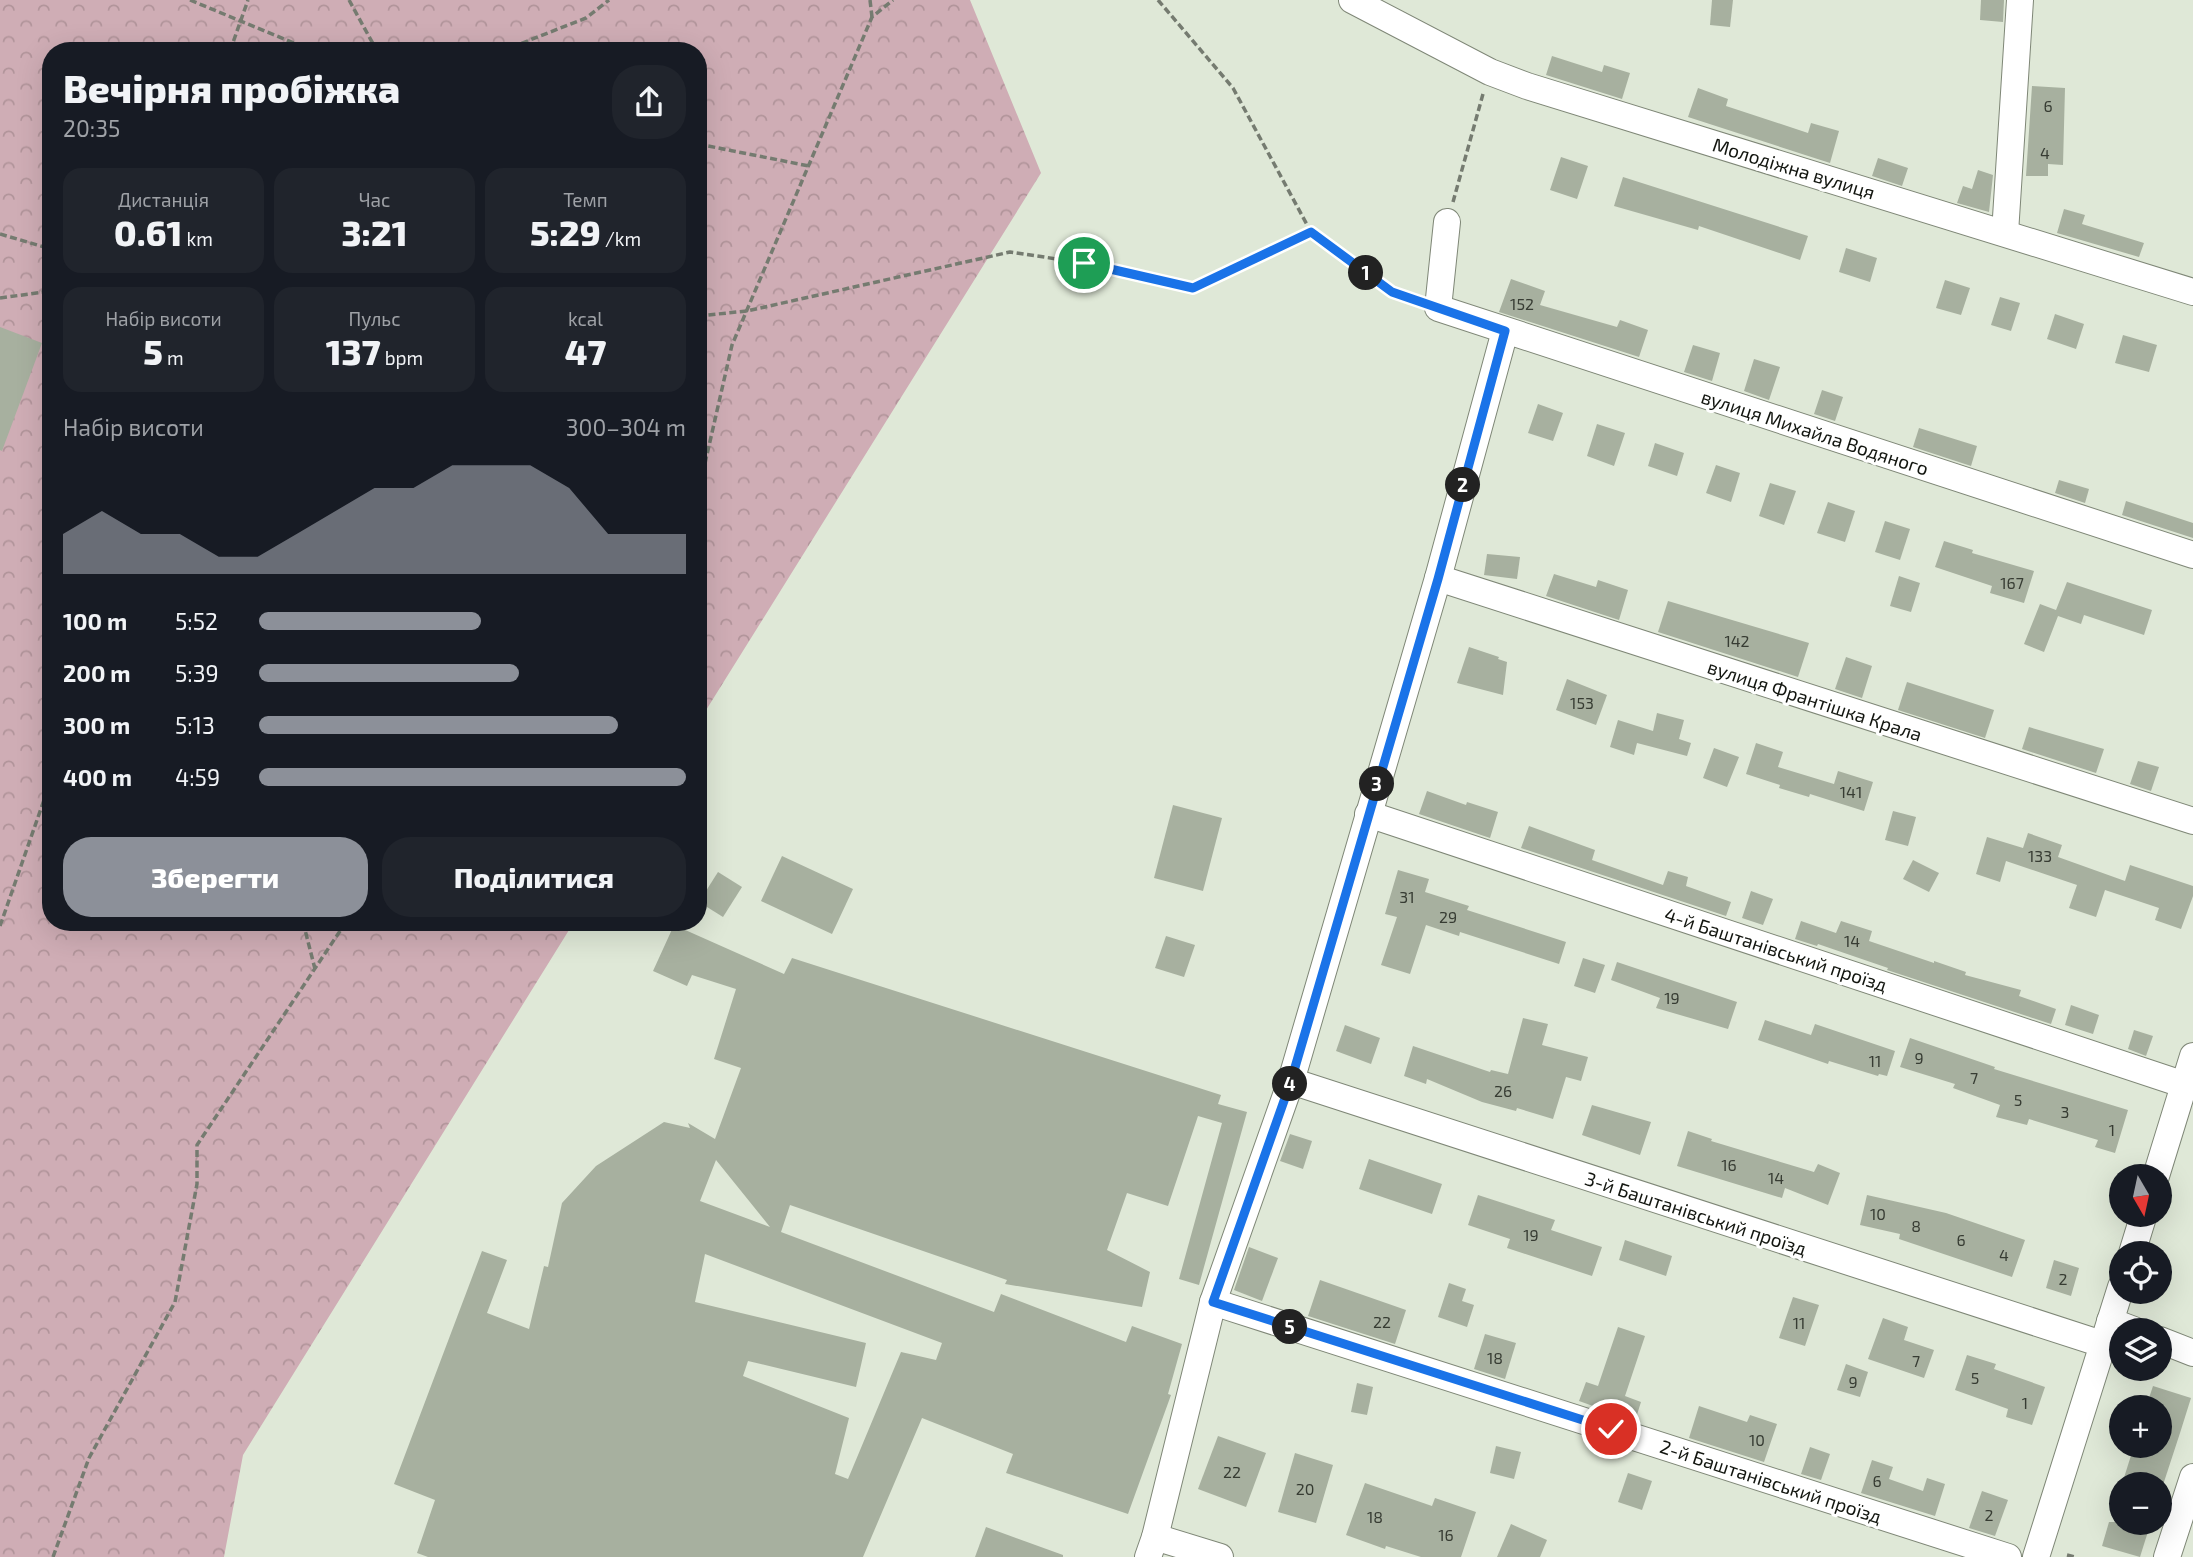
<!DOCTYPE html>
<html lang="uk">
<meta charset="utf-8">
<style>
body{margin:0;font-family:"Exo 2",sans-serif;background:#20242c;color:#f1f3f6;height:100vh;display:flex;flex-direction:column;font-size:26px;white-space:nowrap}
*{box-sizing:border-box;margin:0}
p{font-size:23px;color:#9ea1a6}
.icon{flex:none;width:38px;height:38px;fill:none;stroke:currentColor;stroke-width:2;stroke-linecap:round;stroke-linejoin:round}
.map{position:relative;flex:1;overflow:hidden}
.drawer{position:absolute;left:42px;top:42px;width:665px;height:889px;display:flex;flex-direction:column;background:#171b24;border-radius:28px;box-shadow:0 7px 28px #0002}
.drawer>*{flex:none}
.needle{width:46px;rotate:171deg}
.fabs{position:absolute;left:2109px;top:1164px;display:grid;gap:14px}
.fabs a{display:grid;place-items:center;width:63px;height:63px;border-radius:50%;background:#171b24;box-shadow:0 7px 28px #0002;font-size:35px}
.pin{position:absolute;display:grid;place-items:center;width:60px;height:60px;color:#fff;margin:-30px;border:4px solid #fff;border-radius:50%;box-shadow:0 2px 7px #0007}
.km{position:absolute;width:35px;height:35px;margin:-18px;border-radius:50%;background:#222;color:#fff;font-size:19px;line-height:35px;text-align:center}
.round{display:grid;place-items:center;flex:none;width:74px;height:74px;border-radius:28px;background:#20242c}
.overview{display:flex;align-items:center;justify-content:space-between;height:119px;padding:0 21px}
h1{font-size:38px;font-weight:800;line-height:52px}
.figures{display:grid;grid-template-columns:repeat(3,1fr);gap:10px;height:119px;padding:7px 21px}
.figures div{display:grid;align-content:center;border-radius:18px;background:#20242c;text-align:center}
.figures b{font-size:35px;font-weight:800}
.figures small{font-size:19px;font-weight:400}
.figures p{font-size:19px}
.chart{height:196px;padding:14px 21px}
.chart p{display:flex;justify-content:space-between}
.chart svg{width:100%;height:126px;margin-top:7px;fill:#8c9099;opacity:.7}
.primary-button{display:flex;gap:14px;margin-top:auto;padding:14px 21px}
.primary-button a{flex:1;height:80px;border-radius:28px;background:#8c9099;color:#fff;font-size:28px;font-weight:800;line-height:80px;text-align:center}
.primary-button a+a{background:#20242c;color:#f1f3f6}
ul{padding:0 21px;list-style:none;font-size:23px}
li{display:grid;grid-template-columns:112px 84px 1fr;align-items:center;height:52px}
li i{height:18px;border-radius:9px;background:#8c9099}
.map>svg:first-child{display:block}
.forest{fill:url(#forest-crowns)}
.building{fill:#a7b09f;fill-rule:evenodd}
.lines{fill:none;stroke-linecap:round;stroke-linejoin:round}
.minor-casing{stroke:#7f8777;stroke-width:28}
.path{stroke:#757b70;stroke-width:3.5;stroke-dasharray:7 3.5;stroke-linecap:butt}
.minor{stroke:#fff;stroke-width:26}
.route-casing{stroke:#fff;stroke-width:14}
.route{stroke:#1a73e8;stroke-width:9}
.labels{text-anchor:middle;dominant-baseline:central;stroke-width:6;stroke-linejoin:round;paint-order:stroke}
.number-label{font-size:16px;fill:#373c33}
.street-label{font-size:19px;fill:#12150f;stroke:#fff}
</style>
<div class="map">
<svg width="2193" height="1557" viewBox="0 0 2193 1557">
<defs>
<pattern id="forest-crowns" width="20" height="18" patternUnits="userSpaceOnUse" patternTransform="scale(1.75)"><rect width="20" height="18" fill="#cfadb5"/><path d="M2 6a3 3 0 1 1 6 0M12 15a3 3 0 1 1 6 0" fill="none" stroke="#b1949a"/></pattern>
</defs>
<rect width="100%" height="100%" fill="#dfe8d7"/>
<!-- forest -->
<path class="forest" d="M0,0H970L1041,173L698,723V51H51V922H574L243,1455L224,1557H0Z"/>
<!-- building -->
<g class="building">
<path d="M1712,0H1733L1730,27L1710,25Z"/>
<path d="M1981,0H2004L2003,22L1980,20Z"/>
<path d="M1552,56L1602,72L1604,65L1630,73L1622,99L1546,75Z"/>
<path d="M2032,86L2065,88L2063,165L2048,164V176H2026Z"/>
<path d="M1698,88L1728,99L1726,106L1808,133L1811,123L1839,131L1830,163L1688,117Z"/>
<path d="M1561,157L1588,166L1577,199L1550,190Z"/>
<path d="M1878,158L1908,168L1902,186L1872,176Z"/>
<path d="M1978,170L1993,175L1989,212L1957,203L1963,186L1972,189Z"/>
<path d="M1623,177L1808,236L1800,260L1699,226L1698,230L1614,206Z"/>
<path d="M2064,209L2085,215L2082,224L2144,243L2139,257L2057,233Z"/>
<path d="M1846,248L1877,258L1870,282L1839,272Z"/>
<path d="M1511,279L1545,291L1540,305L1617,327L1620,320L1648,330L1639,357L1499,312Z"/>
<path d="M1945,280L1970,288L1961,315L1936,308Z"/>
<path d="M2000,297L2020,303L2011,331L1991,325Z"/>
<path d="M2055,314L2084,324L2076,349L2047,339Z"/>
<path d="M0,327L42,343L2,451L0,450Z"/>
<path d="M2123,335L2157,345L2149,372L2115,363Z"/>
<path d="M1693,345L1720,353L1712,381L1684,372Z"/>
<path d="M1754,359L1780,367L1769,400L1744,391Z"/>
<path d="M1822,390L1843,397L1835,421L1814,414Z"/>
<path d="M1538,404L1563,413L1553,441L1528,433Z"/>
<path d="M1597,424L1625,433L1614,466L1587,456Z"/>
<path d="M1919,428L1977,446L1971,466L1913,447Z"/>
<path d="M1655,443L1684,453L1677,476L1648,466Z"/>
<path d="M1716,465L1740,473L1731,502L1706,493Z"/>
<path d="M2059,480L2089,489L2085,503L2055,493Z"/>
<path d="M1770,483L1796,491L1784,525L1759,516Z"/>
<path d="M2126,501L2193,523V538L2122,515Z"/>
<path d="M1828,502L1855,511L1845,542L1817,533Z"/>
<path d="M1885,521L1910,529L1900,560L1875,552Z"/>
<path d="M1944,541L1973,550L1972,553L2034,571L2024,603L1990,593L1992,586L1935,567Z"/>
<path d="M1487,554L1520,557L1517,579L1484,575Z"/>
<path d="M1554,574L1596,587L1598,580L1628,590L1619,620L1546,596Z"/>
<path d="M1899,576L1920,583L1911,612L1890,606Z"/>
<path d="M2067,582L2152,610L2144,635L2084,615L2081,624L2058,616L2044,652L2024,644L2040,604L2056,610Z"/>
<path d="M1668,601L1809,643L1798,677L1658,632Z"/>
<path d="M1469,647L1499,657L1498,659L1507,662L1503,695L1457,683Z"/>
<path d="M1846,657L1872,666L1862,698L1835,689Z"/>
<path d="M1567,679L1607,695L1596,725L1556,710Z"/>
<path d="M1907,682L1994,710L1985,738L1898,710Z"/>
<path d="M1657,713L1684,720L1679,739L1691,743L1687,756L1637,743L1634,755L1610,747L1618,720L1653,731Z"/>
<path d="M2029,727L2104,749L2096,773L2022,749Z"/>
<path d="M1756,743L1783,752L1778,767L1834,784L1838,771L1873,782L1864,811L1810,794L1809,797L1779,788L1780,785L1746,774Z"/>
<path d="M1714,748L1739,757L1727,787L1703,778Z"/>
<path d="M2138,761L2159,767L2151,791L2130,784Z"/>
<path d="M1427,791L1466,805L1467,802L1498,812L1490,838L1419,814Z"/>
<path d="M1173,805L1222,818L1203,891L1154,878Z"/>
<path d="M1893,811L1916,817L1908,846L1885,840Z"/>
<path d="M1529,826L1595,850L1592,860L1663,885L1668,871L1688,877L1686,886L1731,902L1726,916L1521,848Z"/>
<path d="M2028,833L2062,845L2058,857L2125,881L2130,865L2193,886V896L2181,929L2155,920L2159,908L2105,890L2096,917L2069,908L2077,885L2006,861L2000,882L1976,874L1987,837L2023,848Z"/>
<path d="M782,856L853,889L832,934L761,901Z"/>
<path d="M1913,860L1939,873L1929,892L1903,879Z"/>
<path d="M1398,870L1429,879L1425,892L1469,906L1467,910L1566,942L1559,964L1460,932L1459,936L1426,925L1410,974L1381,965L1397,917L1385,914Z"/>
<path d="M718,872L742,887L723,917L699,902Z"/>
<path d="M1751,891L1773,899L1763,925L1742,918Z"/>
<path d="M1801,921L1836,933L1841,921L1872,931L1869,941L1934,963V961L1966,972L1965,975L2021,990L2019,996L2056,1009L2051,1024L1887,970L1888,968L1818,944L1817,946L1795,939Z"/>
<path d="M674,925L784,974L792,958L1221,1095L1218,1104L1247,1112L1199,1285L1179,1279L1222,1123L1198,1116L1168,1206L1127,1193L1107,1250L1150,1272L1142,1307L1005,1284L1007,1280L790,1205L781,1232L994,1312L1001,1294L1126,1342L1132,1326L1182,1344L1168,1394L1171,1395L1128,1514L1006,1473L1013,1454L922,1418L863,1557H428L417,1553L435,1500L394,1484L482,1251L507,1260L487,1313L529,1329L544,1266L548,1267L562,1203L596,1166L664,1122L690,1128L688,1123L715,1139L741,1068L714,1059L736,989L692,975L687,986L653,971ZM716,1160L770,1227L700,1201ZM705,1254L942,1343L936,1360L901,1352L848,1479L835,1474L849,1418L743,1376L748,1361L856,1387L866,1343L695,1302Z"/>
<path d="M1166,936L1195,945L1184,977L1155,968Z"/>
<path d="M1583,958L1605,965L1595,993L1574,986Z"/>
<path d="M1617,962L1737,1002L1728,1029L1656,1008L1660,998L1611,980Z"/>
<path d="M2071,1005L2099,1015L2093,1034L2065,1025Z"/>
<path d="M1523,1018L1548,1024L1542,1045L1588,1057L1581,1081L1566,1077L1553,1119L1517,1108L1516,1111L1482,1102L1427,1079L1426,1084L1404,1076L1413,1046L1490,1072L1491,1070L1508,1074Z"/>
<path d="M1765,1020L1811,1035L1815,1024L1895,1051L1887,1076L1879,1074L1878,1076L1829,1061L1828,1064L1758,1040Z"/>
<path d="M1345,1025L1380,1038L1371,1064L1336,1051Z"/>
<path d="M2134,1030L2153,1036L2146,1056L2128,1049Z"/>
<path d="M1910,1038L1995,1067L1994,1069L2128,1110L2115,1153L2095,1147L2098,1140L2029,1119L2027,1125L1996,1117L2000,1105L1953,1088L1955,1084L1900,1067Z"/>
<path d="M1592,1105L1651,1122L1640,1155L1582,1135Z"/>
<path d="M1688,1131L1712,1139L1711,1141L1814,1172L1818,1164L1840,1173L1828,1205L1785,1188L1782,1198L1677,1166Z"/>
<path d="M1290,1134L1312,1141L1303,1169L1280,1161Z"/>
<path d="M1369,1159L1442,1184L1432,1214L1359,1189Z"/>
<path d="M1478,1195L1555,1220L1551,1230L1602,1247L1592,1276L1507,1248L1510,1239L1468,1225Z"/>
<path d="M1867,1195L1946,1213L2025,1240L2012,1277L1899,1239L1900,1234L1860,1225Z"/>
<path d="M1625,1240L1672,1256L1666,1276L1619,1260Z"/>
<path d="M1249,1247L1278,1258L1262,1301L1234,1290Z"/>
<path d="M2054,1260L2079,1268L2071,1296L2046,1288Z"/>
<path d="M1320,1280L1406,1310L1395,1344L1308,1316Z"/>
<path d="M1449,1283L1466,1289L1462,1301L1474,1305L1467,1327L1438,1317Z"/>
<path d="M1793,1297L1819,1305L1805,1346L1779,1338Z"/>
<path d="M1883,1318L1908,1327L1904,1340L1934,1350L1924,1378L1868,1359Z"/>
<path d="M1618,1327L1645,1336L1625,1396L1641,1402L1635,1421L1579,1401L1586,1382L1598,1386Z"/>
<path d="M1485,1334L1516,1343L1505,1379L1474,1369Z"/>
<path d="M1967,1355L1996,1364L1994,1369L2045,1387L2032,1425L2006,1417L2008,1409L1955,1390Z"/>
<path d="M1846,1364L1868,1372L1860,1397L1837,1390Z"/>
<path d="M1357,1383L1373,1387L1367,1415L1351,1412Z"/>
<path d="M2153,1386L2191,1398L2180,1433L2163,1485L2122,1484L2134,1446H2160V1407H2146Z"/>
<path d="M1699,1406L1747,1422L1750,1415L1777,1424L1764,1462L1689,1438Z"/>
<path d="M1218,1436L1266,1453L1246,1507L1198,1489Z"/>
<path d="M1496,1446L1521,1452L1514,1479L1490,1473Z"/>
<path d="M1810,1447L1830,1454L1821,1480L1801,1474Z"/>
<path d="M1295,1453L1333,1465L1316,1523L1278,1512Z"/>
<path d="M1872,1460L1893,1467L1889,1479L1923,1491L1927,1478L1945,1484L1935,1516L1861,1493Z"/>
<path d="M1628,1473L1652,1481L1642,1510L1618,1502Z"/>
<path d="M1365,1483L1432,1506L1435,1498L1476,1512L1461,1557H1421L1386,1546L1385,1549L1346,1535Z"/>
<path d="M1982,1491L2008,1500L1995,1536L1969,1528Z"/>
<path d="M2109,1522H2151L2140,1557L2102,1546Z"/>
<path d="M1511,1524L1547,1540L1540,1557H1497Z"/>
<path d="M986,1527L1063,1555V1557H975Z"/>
</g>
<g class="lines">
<defs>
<g id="minor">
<path d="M1352,0L1490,72L1527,86L2193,292"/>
<path d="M1447,222L1438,308L2193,555"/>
<path d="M2005,233L2020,0"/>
<path d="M1438,578L2193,821"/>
<path d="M1368,814L2185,1085"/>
<path d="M1291,1081L2102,1344"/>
<path d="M2156,1176L2193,1056"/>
<path d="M2132,1253L2144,1214"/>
<path d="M1213,1302L2008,1557"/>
<path d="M2110,1321L2134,1330"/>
<path d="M2160,1340L2193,1353"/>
<path d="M1155,1537L1220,1557"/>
<path d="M1148,1557L1155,1537L1213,1302L1291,1081L1438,578L1505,331"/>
<path d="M2036,1557L2121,1287"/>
<path d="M2167,1557L2193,1477"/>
</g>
</defs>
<!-- minor casing -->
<use href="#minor" class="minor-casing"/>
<!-- path -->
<g class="path">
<path d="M190,0L313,51"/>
<path d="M349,0L377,51"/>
<path d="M870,0L872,17"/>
<path d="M1158,0L1233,88L1311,232L1392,292L1416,300"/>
<path d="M230,51L248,0"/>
<path d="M502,51L586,18L609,0"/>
<path d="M698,144L809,166"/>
<path d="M1453,202L1483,94"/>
<path d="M0,234L51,249"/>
<path d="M0,298L51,291"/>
<path d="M698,316L747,311L1010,252L1084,263L1193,288L1311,232"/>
<path d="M698,494L732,345L872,17L893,0"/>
<path d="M303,922L315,969"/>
<path d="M0,926L51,780"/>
<path d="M2067,1555L2075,1557"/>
<path d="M53,1557L89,1458L175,1302L197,1184V1145L346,922"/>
</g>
<!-- minor -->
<use href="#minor" class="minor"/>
</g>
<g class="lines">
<defs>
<path id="route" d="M1084,263L1193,288L1311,232L1392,292L1505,331L1438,579L1291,1081L1213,1302L1611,1429"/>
</defs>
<!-- route casing -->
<use href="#route" class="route-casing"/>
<!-- route -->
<use href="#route" class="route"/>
</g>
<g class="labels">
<!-- number labels -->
<g class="number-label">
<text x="2048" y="105">6</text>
<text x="2045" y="152">4</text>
<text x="1522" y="303">152</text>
<text x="2012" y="582">167</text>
<text x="1737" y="640">142</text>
<text x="1582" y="702">153</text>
<text x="1851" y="791">141</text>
<text x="2040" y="855">133</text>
<text x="1407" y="896">31</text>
<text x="1448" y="916">29</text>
<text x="1852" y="940">14</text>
<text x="1672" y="997">19</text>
<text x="1919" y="1057">9</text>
<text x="1875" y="1060">11</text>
<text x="1974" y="1077">7</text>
<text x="1503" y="1090">26</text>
<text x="2018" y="1099">5</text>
<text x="2065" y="1111">3</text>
<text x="2112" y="1129">1</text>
<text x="1729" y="1164">16</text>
<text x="1776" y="1177">14</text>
<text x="1878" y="1213">10</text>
<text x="1916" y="1225">8</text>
<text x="1531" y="1234">19</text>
<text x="1961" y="1239">6</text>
<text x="2004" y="1254">4</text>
<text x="2063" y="1278">2</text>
<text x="1382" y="1321">22</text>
<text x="1799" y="1322">11</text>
<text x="1495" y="1357">18</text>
<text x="1916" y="1360">7</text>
<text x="1975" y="1377">5</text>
<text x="1853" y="1381">9</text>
<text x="2025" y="1402">1</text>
<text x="1757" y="1439">10</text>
<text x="1232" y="1471">22</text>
<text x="1877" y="1480">6</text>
<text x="1305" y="1488">20</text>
<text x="1989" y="1514">2</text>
<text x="1375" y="1516">18</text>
<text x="1446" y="1534">16</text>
</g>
<!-- street labels -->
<g class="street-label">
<text transform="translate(1794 168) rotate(17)">Молодіжна вулиця</text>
<text transform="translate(1815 432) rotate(18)">вулиця Михайла Водяного</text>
<text transform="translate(1815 700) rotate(18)">вулиця Франтішка Крала</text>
<text transform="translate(1776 949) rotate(18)">4-й Баштанівський проїзд</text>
<text transform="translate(1696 1213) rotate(18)">3-й Баштанівський проїзд</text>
<text transform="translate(1771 1481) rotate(18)">2-й Баштанівський проїзд</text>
</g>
</g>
</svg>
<div class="fabs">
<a><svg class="needle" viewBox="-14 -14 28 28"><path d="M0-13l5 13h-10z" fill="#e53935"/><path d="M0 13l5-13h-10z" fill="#9ea1a6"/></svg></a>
<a><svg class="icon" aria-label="locate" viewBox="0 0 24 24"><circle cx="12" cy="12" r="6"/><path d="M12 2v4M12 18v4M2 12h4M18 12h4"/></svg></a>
<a><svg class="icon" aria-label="layers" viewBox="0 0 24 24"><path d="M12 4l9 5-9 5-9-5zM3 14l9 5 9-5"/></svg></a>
<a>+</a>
<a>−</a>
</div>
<div class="pin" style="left:1084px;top:263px;background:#1e9e55"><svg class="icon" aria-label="arrive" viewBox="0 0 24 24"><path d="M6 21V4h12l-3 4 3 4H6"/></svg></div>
<div class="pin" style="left:1611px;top:1429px;background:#d93025"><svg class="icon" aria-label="check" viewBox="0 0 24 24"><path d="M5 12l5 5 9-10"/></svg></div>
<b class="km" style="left:1366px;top:273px">1</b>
<b class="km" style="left:1463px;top:485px">2</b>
<b class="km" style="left:1377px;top:784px">3</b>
<b class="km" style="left:1290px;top:1084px">4</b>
<b class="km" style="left:1290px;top:1327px">5</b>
<section class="drawer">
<div class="overview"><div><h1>Вечірня пробіжка</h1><p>20:35</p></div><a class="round"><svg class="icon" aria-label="share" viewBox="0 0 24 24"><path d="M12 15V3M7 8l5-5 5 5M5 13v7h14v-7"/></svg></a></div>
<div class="figures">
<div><p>Дистанція</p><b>0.61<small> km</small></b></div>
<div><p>Час</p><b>3:21</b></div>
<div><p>Темп</p><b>5:29<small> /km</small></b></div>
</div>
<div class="figures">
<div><p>Набір висоти</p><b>5<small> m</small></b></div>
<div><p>Пульс</p><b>137<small> bpm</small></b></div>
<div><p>kcal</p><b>47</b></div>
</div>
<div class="chart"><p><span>Набір висоти</span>300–304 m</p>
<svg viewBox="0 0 160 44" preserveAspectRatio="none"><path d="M0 44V30L10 22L20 30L30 30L40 38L50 38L60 30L70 22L80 14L90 14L100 6L110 6L120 6L130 14L140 30L150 30L160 30V44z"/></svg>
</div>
<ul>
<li><b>100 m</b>5:52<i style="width:52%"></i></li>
<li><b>200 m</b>5:39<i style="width:61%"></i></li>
<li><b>300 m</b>5:13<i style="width:84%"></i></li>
<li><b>400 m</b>4:59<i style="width:100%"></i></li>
</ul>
<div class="primary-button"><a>Зберегти</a><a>Поділитися</a></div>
</section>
</div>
